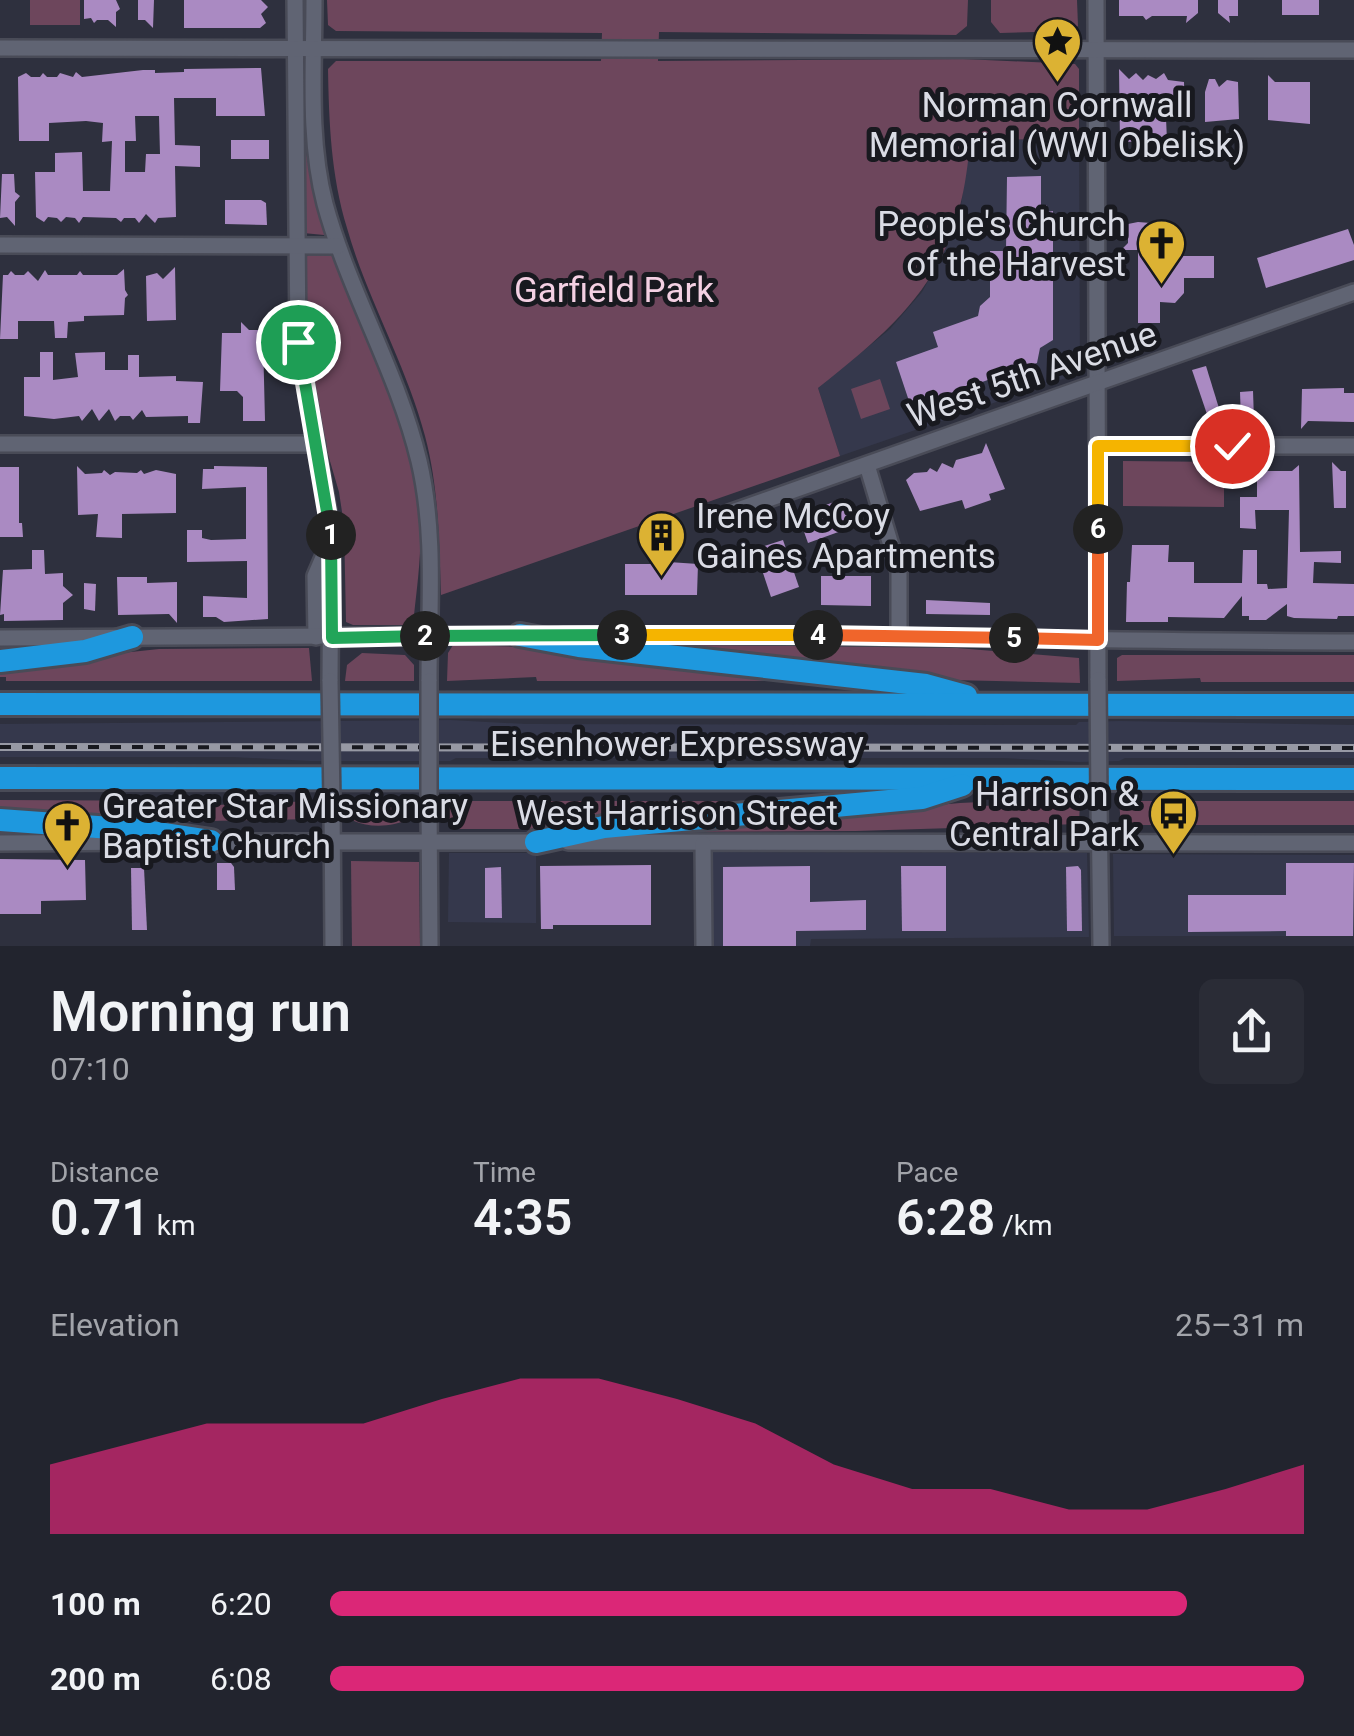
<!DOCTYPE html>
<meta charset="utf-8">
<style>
body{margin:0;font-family:Roboto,sans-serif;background:#2a2c36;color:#f1f3f6;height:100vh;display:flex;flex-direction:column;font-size:38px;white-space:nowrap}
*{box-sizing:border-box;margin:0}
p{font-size:32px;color:#a2a4aa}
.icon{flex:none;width:55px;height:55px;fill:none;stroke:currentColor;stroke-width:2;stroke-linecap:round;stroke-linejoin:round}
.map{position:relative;height:946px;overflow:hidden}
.panel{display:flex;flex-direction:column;background:#22242e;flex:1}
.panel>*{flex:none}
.pin{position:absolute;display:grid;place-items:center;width:85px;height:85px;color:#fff;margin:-42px;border:5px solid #fff;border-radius:50%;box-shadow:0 2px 10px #0007}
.km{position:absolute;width:50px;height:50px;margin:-25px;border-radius:50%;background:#222;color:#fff;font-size:28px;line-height:50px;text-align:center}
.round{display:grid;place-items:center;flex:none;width:105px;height:105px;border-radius:15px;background:#2a2c36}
.summary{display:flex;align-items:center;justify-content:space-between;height:170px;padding:0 50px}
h1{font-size:55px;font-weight:600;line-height:75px}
.metrics{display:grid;grid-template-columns:repeat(3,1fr);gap:15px;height:170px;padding:10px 50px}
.metrics div{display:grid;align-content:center}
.metrics b{font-size:50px;font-weight:600}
.metrics small{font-size:28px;font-weight:400}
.metrics p{font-size:28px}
.chart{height:280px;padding:20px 50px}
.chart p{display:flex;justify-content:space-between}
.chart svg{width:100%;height:180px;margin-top:10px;fill:#db2777;opacity:.7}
ul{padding:0 50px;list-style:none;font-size:32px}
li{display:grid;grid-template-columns:160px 120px 1fr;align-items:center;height:75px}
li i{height:25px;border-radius:12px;background:#db2777}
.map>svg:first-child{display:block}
.built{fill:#35384c}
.green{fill:#6d465c}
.building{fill:#aa8ac2;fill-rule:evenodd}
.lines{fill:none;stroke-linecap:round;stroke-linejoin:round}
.minor-casing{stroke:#494b57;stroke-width:20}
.highway-casing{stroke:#494b57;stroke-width:28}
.minor{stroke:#606473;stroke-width:15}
.highway{stroke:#1e98de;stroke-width:22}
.rail-casing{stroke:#9799a4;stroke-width:8}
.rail{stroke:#18191f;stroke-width:4;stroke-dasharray:11;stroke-linecap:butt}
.minor-bridge-casing{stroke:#494b57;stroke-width:20;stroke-linecap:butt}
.minor-bridge{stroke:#606473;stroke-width:15}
.split-1-casing{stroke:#fff;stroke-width:20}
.split-2-casing{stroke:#fff;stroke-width:20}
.split-3-casing{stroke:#fff;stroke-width:20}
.split-4-casing{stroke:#fff;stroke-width:20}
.split-5-casing{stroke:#fff;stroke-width:20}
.split-6-casing{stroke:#fff;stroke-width:20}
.split-7-casing{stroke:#fff;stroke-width:20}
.split-1{stroke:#22a559;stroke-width:12}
.split-2{stroke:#22a559;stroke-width:12}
.split-3{stroke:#22a559;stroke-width:12}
.split-4{stroke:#f5b400;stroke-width:12}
.split-5{stroke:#f0652b;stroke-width:12}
.split-6{stroke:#f0652b;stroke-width:12}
.split-7{stroke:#f5b400;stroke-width:12}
.labels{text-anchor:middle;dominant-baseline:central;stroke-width:10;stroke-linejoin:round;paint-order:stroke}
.poi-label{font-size:35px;fill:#dadce5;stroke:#18191f;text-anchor:end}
.park-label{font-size:35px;fill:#f4d0e3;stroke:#18191f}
.street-label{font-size:35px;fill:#dadce5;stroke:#18191f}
</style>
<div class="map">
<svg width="1354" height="946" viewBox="0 0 1354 946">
<rect width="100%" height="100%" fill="#2e303e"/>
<!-- built -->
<g class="built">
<path d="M1079,139L1080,373L840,456L818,388L890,329L922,292L943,254L961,206L970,140Z"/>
<path d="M450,720L526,724L1076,725L1079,722L1120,721L1354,725V758H1125L1119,761L1079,762L1003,758H456L450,761H310L233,757H0V724Z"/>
<path d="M712,852L1087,853L1089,937L811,939L810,946H713Z"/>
<path d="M449,853H536V923L448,922Z"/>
<path d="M1113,854L1354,855V936H1114Z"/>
</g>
<!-- green -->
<g class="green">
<rect x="30" y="0" width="50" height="25"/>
<path d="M327,0H968L967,26L956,35L659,32L658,61L963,59L1075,64L1079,69V139L970,140C961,266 912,314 818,388L840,456L441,595C439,541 439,489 425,436C406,364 367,299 347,228C331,175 329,123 328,69L336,61H601L602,33L336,31L328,25Z"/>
<path d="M991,0H1077L1078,26L1072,31L1000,33L991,22Z"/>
<path d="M301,126L311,178L327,231L324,235L303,233Z"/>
<path d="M310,254H330L336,258C368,338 410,420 419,507C423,543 418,579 414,615L407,625H353L346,622L344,525L339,492L318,420L303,334V259Z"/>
<path d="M880,379L890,409L861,419L851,389Z"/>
<path d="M1123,461L1224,462V507L1123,506Z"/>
<path d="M656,644L957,648L1079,658L1080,683L950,680Z"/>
<path d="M453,645L527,647L812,681H537L536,677L447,681L448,653Z"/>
<path d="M309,648L312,681H6V677H0V666L159,649Z"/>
<path d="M362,653L405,655L414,665V681H345L347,665Z"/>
<path d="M1122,655H1354V682H1201L1200,678L1117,681V658Z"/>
<path d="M0,800L214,801L216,805L312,801V819L162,822L0,811Z"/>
<path d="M346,800H415L408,819C394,827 369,828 354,821L347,813Z"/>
<path d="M449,801H791L528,829H453L449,825Z"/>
<path d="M1080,801L1079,824L856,831L636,832L960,803L981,802L982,806Z"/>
<path d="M1119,801H1354V825H1121Z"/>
<path d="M351,861L419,862L420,946H352Z"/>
</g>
<!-- building -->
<g class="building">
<path d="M84,0H116L120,9L116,12V27L108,20H97L94,23L91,18L84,19Z"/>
<path d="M138,0H154L153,28L145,20H138Z"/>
<path d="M184,0H261L268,7L261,14L266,23L260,28H184Z"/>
<path d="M1119,0H1198V13L1186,23L1187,16H1152L1146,20L1143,16H1119Z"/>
<path d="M1218,0H1238V16H1229L1230,23L1218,13Z"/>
<rect x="1282" y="0" width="37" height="15"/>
<path d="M261,68L265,116H216V98H174L175,145L200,146V167L175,166L176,217L158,218L155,223L146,214L139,223L135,218H124L121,222L116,218L83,217L79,223L75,218L66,217L61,222L57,218L48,217L44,222L36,217L35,172H55V153L82,152L83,191H110L112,141L102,142L103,123L86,121L49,123V141H19L18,77L26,73L31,77H40L43,73L47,77H57L60,73L73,77L76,72L82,77L143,70H155V73L184,72V69ZM135,116H159L160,154H146L145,172H125V141H136Z"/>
<path d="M1119,69L1129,79L1136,73L1143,80L1148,75L1156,79L1164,73L1168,80L1184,82L1185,118H1166L1167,141L1120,142Z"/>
<path d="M1268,75L1275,82H1310V124L1268,120Z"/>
<path d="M1209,79H1215L1219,87L1227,80L1238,82L1239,119L1205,122V92Z"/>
<rect x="231" y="140" width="38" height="19"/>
<path d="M2,174H14L15,192L20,196L15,202V226L7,217L0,218Z"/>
<path d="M1041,176V205H1047V212L1053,211V340L1040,348L1037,363L916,405L914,400L909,401L896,362L938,347L933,332L978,316L980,306L990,297V251H1006L1007,177Z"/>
<path d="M225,200H261L266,203L267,225L225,224Z"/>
<path d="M1138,222L1164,224L1169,229L1170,256H1214V278H1184V293L1175,303L1160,302V323H1138V250H1121L1128,243V224Z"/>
<path d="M1348,229L1354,245V260L1266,288L1257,258Z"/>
<path d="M175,267L176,320L147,321L146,276L157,273L163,279Z"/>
<path d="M124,269L125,290L128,295L125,298L124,315L84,316V321L68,322L67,338H55L54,321H18V339H0L3,275H8L11,271L15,275H24L28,271L38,281L45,270L48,275H77L80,271L83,275H117Z"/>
<path d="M241,322L249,330H270L263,338L265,421H243V397L237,391H220L222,333H241Z"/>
<path d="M40,352H53V380L78,377L75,353L105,352V370H128V355H139V377L176,376V381L203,382L200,423H188V416L146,417L142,410L133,420L130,416H120L115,421L109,409L99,421L92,409L82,421L79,416L54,419L24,416V377H40Z"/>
<path d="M1206,366L1222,418L1210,423L1192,370Z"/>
<path d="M1344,388V393H1354V422L1308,421L1301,429L1302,389Z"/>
<path d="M1253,391L1254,420H1241L1240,392Z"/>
<path d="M986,443L1005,489L989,494L991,500L965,509L962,500L920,511L906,480L914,473L927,472L930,468L937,472L942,463L953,468L956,460L982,453Z"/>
<path d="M1332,462L1341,471H1346V508H1334Z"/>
<path d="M1299,465L1300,552L1341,551V563L1314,562L1313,583L1354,584V616H1338L1337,619L1294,618L1287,616V604L1266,620H1249V616H1242V596L1224,618L1168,617V622H1126L1127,582H1130L1132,545H1169L1168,562H1194V583H1242L1243,550H1257V584H1267L1268,589L1287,588L1289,510H1255L1256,529L1240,528V497H1257V471H1292Z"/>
<path d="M77,466L85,474L102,473L104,470L110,475L115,472L137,473L141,470L144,474L156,470L176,474V513L122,514V538L96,537L98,514L78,515Z"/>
<path d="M214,466L267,467L268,619L224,622L216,617H203V596L247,598V561L187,562V530H202V538L211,540L246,539V487L202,489L203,469H214Z"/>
<path d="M0,467H19V523H22L23,537H0Z"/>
<path d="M845,498L855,526L808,543L798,515Z"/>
<path d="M783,540L799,587L771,597L755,549Z"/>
<path d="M32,550H44L45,574L63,573V586L73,595L63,603V620L4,621V614L0,615L3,570L32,569Z"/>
<path d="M654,561L698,564L697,595H625V564H654Z"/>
<path d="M821,576H871V606L821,605Z"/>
<path d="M117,577H147V583L177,582V623L169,614L118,615Z"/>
<path d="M84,583L96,584L95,611L84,609Z"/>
<path d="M926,600L990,603V615L926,614Z"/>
<path d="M0,859L85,860L86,900L41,901V914H0Z"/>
<path d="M217,863H231L234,867L235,890H217Z"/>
<path d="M1286,863H1354L1353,936H1286V931L1188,932V895H1286Z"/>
<path d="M651,865V925H553V929H541L540,866Z"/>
<path d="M810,866V902L866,900V930L796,931V946H723V867Z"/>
<path d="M901,866H946V931H902Z"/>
<path d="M1078,866L1081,870L1082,931H1067L1066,867Z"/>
<path d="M501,867L502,918H485V868Z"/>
<path d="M131,868H144L147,930H132Z"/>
</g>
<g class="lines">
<defs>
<g id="minor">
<path d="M295,0L298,342L331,528L330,681"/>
<path d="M314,0C314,67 308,139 325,204C349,292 398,373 419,461C436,533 429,608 429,681"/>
<path d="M1096,0L1098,680"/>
<path d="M0,48L1354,50"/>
<path d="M0,245L338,246"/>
<path d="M0,444H317"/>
<path d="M1098,446H1354"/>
<path d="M867,465L899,572V635"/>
<path d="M729,513L1354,292"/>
<path d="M563,635C827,634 1090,641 1354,642"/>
<path d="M316,637L315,576L328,546"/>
<path d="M0,638L530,635"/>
<path d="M332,801L333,946"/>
<path d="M429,801L430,946"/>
<path d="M1099,802L1101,946"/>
<path d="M203,842H545"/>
<path d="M568,842L1354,843"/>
<path d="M0,843L160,842"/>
<path d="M703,844L704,946"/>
</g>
<g id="highway">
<path d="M520,635L579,646L926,685L966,696"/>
<path d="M0,661L85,651L132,637"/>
<path d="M0,704L1354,705"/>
<path d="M0,778L1354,779"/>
<path d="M0,820L139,830L211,841"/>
<path d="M536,842L604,827L922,798L962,785"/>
</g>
</defs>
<!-- minor casing -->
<use href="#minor" class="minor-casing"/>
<!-- highway casing -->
<use href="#highway" class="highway-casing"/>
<!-- minor -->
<use href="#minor" class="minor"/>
<!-- highway -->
<use href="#highway" class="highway"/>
<defs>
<path id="rail" d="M0,747L1354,748"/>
</defs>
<!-- rail casing -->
<use href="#rail" class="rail-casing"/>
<!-- rail -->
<use href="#rail" class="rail"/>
<defs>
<g id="minor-bridge">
<path d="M1098,680L1099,802"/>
<path d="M330,681L332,801"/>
<path d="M429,681V801"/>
</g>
</defs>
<!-- minor-bridge casing -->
<use href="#minor-bridge" class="minor-bridge-casing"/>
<!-- minor-bridge -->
<use href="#minor-bridge" class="minor-bridge"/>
</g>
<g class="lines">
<defs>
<path id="split-1" d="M298,342L331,535"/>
<path id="split-2" d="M331,535L332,638L425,636"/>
<path id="split-3" d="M425,636L622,635"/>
<path id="split-4" d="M622,635H818"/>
<path id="split-5" d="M818,635L1014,638"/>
<path id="split-6" d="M1014,638L1098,640V529"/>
<path id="split-7" d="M1098,529V446H1232"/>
</defs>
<!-- split-1 casing -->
<use href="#split-1" class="split-1-casing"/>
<!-- split-2 casing -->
<use href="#split-2" class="split-2-casing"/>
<!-- split-3 casing -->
<use href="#split-3" class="split-3-casing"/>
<!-- split-4 casing -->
<use href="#split-4" class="split-4-casing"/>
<!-- split-5 casing -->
<use href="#split-5" class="split-5-casing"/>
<!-- split-6 casing -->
<use href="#split-6" class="split-6-casing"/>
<!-- split-7 casing -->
<use href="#split-7" class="split-7-casing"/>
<!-- split-1 -->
<use href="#split-1" class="split-1"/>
<!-- split-2 -->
<use href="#split-2" class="split-2"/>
<!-- split-3 -->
<use href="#split-3" class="split-3"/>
<!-- split-4 -->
<use href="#split-4" class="split-4"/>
<!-- split-5 -->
<use href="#split-5" class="split-5"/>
<!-- split-6 -->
<use href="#split-6" class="split-6"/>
<!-- split-7 -->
<use href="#split-7" class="split-7"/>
</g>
<!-- icons -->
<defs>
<symbol id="sight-pin" viewBox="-11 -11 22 30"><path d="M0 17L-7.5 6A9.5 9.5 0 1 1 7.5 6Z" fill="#dcb233" stroke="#18191f"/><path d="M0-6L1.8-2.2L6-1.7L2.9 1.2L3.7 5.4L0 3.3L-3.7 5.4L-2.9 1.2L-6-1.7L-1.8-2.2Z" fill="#111"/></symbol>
<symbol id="church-pin" viewBox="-11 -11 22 30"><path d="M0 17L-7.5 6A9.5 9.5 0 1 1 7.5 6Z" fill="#dcb233" stroke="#18191f"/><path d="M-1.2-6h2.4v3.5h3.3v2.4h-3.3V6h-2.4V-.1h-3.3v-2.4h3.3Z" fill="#111"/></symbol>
<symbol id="building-pin" viewBox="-11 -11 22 30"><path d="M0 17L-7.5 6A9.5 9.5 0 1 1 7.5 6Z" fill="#dcb233" stroke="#18191f"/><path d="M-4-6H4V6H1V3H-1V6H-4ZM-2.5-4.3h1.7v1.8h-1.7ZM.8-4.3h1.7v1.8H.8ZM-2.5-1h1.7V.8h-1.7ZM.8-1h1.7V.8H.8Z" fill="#111"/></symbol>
<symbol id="bus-pin" viewBox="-11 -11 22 30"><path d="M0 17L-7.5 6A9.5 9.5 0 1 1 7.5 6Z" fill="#dcb233" stroke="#18191f"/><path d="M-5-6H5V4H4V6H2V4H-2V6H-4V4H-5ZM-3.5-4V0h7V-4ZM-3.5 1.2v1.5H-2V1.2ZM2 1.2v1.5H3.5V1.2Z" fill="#111"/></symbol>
</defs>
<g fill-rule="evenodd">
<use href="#sight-pin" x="1030" y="14" width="55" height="75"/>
<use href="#church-pin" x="1134" y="216" width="55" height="75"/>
<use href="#building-pin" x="634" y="508" width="55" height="75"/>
<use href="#bus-pin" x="1146" y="786" width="55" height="75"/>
<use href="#church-pin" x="40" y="798" width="55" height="75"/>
</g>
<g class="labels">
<!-- poi labels -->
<g class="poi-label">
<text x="1057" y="105" text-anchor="middle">Norman Cornwall<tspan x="1057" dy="40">Memorial (WWI Obelisk)</tspan></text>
<text x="1126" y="224">People's Church<tspan x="1126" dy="40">of the Harvest</tspan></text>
<text x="696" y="516" text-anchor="start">Irene McCoy<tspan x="696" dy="40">Gaines Apartments</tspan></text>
<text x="1139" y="794">Harrison &amp;<tspan x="1139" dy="40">Central Park</tspan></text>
<text x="102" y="806" text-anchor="start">Greater Star Missionary<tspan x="102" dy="40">Baptist Church</tspan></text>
</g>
<!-- park labels -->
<g class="park-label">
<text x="614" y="290">Garfield Park</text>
</g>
<!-- street labels -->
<g class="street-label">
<text transform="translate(1032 375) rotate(-19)">West 5th Avenue</text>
<text x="677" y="744">Eisenhower Expressway</text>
<text x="677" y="813">West Harrison Street</text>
</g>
</g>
</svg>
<div class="pin" style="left:298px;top:342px;background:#1e9e55"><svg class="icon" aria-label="arrive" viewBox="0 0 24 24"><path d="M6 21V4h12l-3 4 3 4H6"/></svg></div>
<div class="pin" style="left:1232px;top:446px;background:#d93025"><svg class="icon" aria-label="check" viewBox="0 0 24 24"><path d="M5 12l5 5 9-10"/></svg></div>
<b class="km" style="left:331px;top:535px">1</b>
<b class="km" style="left:425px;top:636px">2</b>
<b class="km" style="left:622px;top:635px">3</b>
<b class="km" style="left:818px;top:635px">4</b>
<b class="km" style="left:1014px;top:638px">5</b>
<b class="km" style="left:1098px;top:529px">6</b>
</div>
<section class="panel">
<div class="summary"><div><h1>Morning run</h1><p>07:10</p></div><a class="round"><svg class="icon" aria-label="share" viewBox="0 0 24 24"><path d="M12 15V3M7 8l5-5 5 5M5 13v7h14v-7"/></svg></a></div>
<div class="metrics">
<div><p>Distance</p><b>0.71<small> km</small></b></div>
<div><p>Time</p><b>4:35</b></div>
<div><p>Pace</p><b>6:28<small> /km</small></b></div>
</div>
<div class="chart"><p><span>Elevation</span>25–31 m</p>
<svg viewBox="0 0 160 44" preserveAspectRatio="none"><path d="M0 44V27L10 22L20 17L30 17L40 17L50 11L60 6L70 6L80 11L90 17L100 27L110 33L120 33L130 38L140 38L150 33L160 27V44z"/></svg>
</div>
<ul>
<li><b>100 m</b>6:20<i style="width:88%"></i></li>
<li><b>200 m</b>6:08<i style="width:100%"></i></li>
</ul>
</section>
